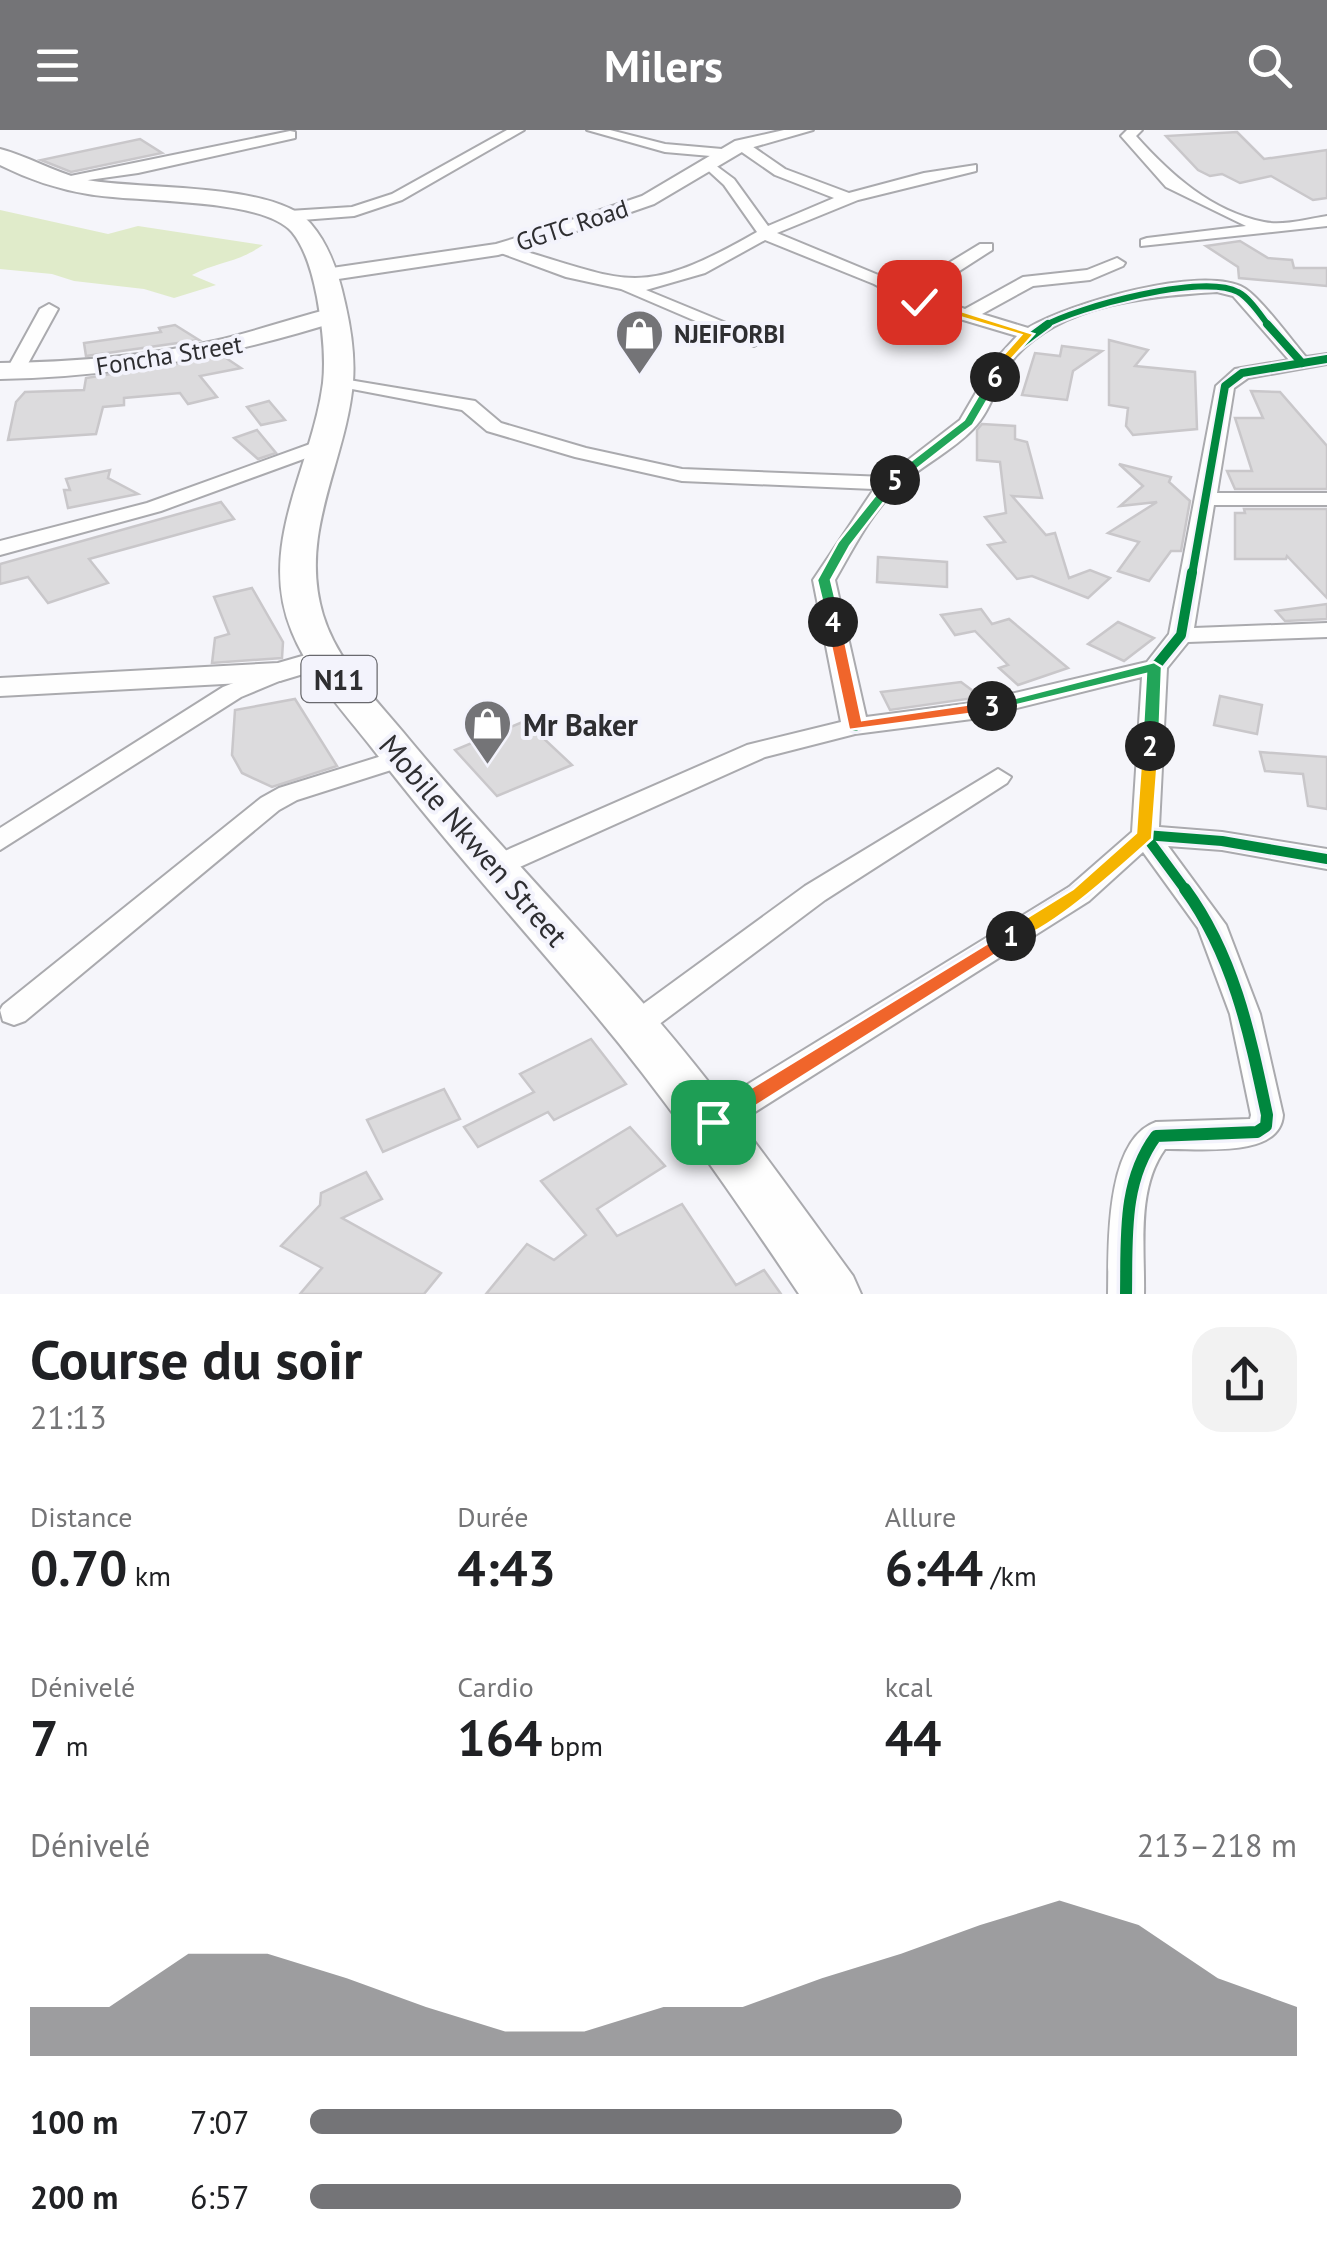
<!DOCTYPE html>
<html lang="fr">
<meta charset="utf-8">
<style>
body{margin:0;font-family:"PT Sans",sans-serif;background:#f2f2f2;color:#202124;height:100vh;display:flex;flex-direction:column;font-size:38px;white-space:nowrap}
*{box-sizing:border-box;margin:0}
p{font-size:32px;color:#757577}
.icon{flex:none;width:55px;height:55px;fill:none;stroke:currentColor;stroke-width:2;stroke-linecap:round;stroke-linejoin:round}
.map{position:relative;height:1164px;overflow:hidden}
.details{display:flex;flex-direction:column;background:#fff;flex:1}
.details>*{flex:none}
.pin{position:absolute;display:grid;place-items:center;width:85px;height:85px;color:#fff;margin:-42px;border-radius:20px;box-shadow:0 5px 15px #0006}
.km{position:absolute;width:50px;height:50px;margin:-25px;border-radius:50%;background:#222;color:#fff;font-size:28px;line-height:50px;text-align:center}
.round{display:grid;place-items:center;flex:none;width:105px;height:105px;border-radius:30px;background:#f2f2f2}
.overview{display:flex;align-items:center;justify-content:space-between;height:170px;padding:0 30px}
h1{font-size:55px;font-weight:600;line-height:75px}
.figures{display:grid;grid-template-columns:repeat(3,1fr);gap:15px;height:170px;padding:10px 30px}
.figures div{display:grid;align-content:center}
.figures b{font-size:50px;font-weight:600}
.figures small{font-size:28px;font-weight:400}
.figures p{font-size:28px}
.chart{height:280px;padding:20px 30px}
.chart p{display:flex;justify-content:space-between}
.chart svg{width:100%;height:180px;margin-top:10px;fill:#747477;opacity:.7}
ul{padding:0 30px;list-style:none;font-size:32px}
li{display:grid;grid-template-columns:160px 120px 1fr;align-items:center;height:75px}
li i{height:25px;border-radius:12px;background:#747477}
header{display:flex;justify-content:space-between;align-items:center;height:130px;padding:0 30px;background:#747477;color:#fff;font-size:45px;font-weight:600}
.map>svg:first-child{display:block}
.green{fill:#e0ebca}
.building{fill:#dcdbdd;stroke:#c9c7ca;stroke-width:2.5}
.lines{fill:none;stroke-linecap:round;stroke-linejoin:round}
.minor-casing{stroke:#aaaaae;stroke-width:4}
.tertiary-casing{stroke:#aaaaae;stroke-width:4}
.secondary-casing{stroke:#aaaaae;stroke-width:4}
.trunk-casing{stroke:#aaaaae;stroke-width:4}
.minor{fill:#fefefe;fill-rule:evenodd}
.tertiary{fill:#fefefe;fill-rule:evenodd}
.secondary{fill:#fefefe;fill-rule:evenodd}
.trunk{fill:#fefefe;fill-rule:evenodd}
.cycleway-far3-casing{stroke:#f3f3fc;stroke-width:10}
.cycleway-far2-casing{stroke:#f3f3fc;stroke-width:12}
.cycleway-far1-casing{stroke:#f3f3fc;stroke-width:16}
.cycleway-casing{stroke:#f3f3fc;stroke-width:19}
.cycleway-far3{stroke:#00873e;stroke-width:6}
.cycleway-far2{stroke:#00873e;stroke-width:8}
.cycleway-far1{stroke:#00873e;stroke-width:10}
.cycleway{stroke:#00873e;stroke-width:12}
.split-1{fill:#f0652b;stroke:#fff;stroke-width:2.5}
.split-2{fill:#f5b400;stroke:#fff;stroke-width:2.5}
.split-3{fill:#22a559;stroke:#fff;stroke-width:2.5}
.split-4{fill:#f0652b;stroke:#fff;stroke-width:2.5}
.split-5{fill:#22a559;stroke:#fff;stroke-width:2.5}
.split-6{fill:#22a559;stroke:#fff;stroke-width:2.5}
.split-7{fill:#f5b400;stroke:#fff;stroke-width:2.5}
.labels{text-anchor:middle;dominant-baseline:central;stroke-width:8;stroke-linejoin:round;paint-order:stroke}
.far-street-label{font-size:25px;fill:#2e2e31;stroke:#f3f3fc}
.far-poi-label{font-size:25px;font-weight:bold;fill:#2e2e31;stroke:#f3f3fc;text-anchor:start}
.shield{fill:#f3f3fc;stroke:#69696e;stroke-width:2.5}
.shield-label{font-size:28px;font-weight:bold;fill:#2e2e31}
.poi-label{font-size:30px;font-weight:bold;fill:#2e2e31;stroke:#f3f3fc;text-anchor:start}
.street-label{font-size:30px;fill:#2e2e31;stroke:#f3f3fc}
</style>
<header><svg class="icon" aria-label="menu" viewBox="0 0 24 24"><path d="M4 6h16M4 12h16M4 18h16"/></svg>Milers<svg class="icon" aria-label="search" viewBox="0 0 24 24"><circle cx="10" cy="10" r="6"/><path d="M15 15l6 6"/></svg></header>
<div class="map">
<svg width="1327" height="1164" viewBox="0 0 1327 1164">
<rect width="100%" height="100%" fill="#f5f5fa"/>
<!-- green -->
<path class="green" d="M0,80L108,104L138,96L263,115C235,134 219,131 192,145L216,155L174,168L144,159L74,151L52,144L0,139Z"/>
<!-- building -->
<g class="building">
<path d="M1237,2L1264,29L1327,20V68L1313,70L1271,46L1240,53L1222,44L1210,46L1198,40L1166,6Z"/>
<path d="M140,9L162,23L71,42L41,30Z"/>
<path d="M1240,111L1268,128L1292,130L1294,138H1327V156L1239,148L1238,137L1206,116Z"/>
<path d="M175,195L199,210L86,226L84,213L161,202L159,198Z"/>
<path d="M1109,210L1148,220L1135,236L1195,242L1197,299L1133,305L1126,296L1128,278L1109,275Z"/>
<path d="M1062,216L1102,221L1073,241L1067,270L1022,265L1035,223L1060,226Z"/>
<path d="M223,226L241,238L200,246L217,267L188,274L180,263L124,268V275L103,277L96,304L8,310L16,272L25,262L84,260L86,248Z"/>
<path d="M1251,261L1280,262L1327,316V359H1235L1227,341H1252L1235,288H1263Z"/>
<path d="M269,271L285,290L261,295L247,277Z"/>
<path d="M982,294L1015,296V309L1027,312L1042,368L1012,366L1046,405L1055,403L1069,448L1090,440L1110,448L1088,468L1032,446L1017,449L988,415L1005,412L985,387L1006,383L1000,332L977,330V300Z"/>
<path d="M257,300L276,323L258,329L234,308Z"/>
<path d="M1119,334L1171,347L1169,352L1190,371L1181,421H1171L1149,451L1118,441L1139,412L1108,403L1157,372L1120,376L1143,356Z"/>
<path d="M110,340L108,348L138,364L68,378L64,360H70L66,349Z"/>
<path d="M221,372L234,389L89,429L108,453L48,473L28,447L0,454V434Z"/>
<path d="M1244,379H1327V468L1287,426L1286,429H1235V383H1245Z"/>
<path d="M878,427L947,432V457L877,452Z"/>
<path d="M252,458L283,512L282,528L212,533L215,508L229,504L214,467Z"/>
<path d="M1327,474V489L1285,491L1276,481Z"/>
<path d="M981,479L992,494L1009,489L1068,538L1018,555L999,538L1008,535L975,501L955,505L941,485Z"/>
<path d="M1118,492L1154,508L1124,531L1088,514Z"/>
<path d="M961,552L981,567L890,580L881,562Z"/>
<path d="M1220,566L1262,575L1257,604L1214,595Z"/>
<path d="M295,569L337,636L272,657L242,643L232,625L235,580Z"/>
<path d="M525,591L572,635L497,666L455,620Z"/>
<path d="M1260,622L1327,627V679L1308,676L1303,644L1265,641Z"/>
<path d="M591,909L626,954L554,990L548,982L478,1017L464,997L534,962L520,944Z"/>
<path d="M444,959L460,989L383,1022L367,990Z"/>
<path d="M630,997L665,1036L597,1079L617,1106L682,1074L736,1155L764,1140L781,1164H486L527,1114L554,1130L586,1105L541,1051Z"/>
<path d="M366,1042L382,1069L342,1088L441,1143L424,1164H300L322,1138L281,1116L320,1075L321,1063Z"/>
</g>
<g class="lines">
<defs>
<g id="minor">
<path d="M507,0H524L402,70L354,86L289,91L281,86L289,81L352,77L392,64Z"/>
<path d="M587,0H610L665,14L722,19L729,23L722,27L665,22Z"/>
<path d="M1127,0H1142L1136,6C1171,45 1211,81 1264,92C1283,96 1308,89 1327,86V96L1141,116V110L1147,108L1246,96L1166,57L1121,6Z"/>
<path d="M290,1L295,2V8L138,43L53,55L46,51Z"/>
<path d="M736,12H746L785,39L849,63L924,43L976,35V41L858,70L777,103L900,154L924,148L980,114H992V120L936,156L913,161L965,179L1023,147L1087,140L1117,128L1125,133L1123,136L1090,150L1033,156L982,184L1028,198C1068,174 1201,134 1244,158C1259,166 1293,212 1306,227L1327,224V234L1248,248L1234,258L1217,363H1327V375H1214L1194,498L1327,493V507L1188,512L1167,538L1159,697L1222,702L1327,719V739L1222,720L1168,716L1226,795L1260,884L1283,985C1280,1029 1199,1018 1165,1019C1136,1059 1145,1118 1144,1164H1108C1109,1119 1104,1010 1156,992L1250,989L1251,985L1230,884L1198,798L1143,722L1089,771L725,1001L713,1005L701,1001L697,992L701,983L1069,757L1132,702L1142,547L972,589L855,604L765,627L504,744H484L480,737L484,730L747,615L841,592L813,450L874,359L682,351L575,327L487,301L462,280L331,255V247L475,271L501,293L586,318L682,339L886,347L960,290L995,230L1017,206L913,175L874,154L765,110L705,143L646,160L760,207L763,211L754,216L621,159L566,147L490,119L498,114C627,148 631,174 757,102L724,55L700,33L707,29L734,49L768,96L834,68L775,45L736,18ZM1217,162L1233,166L1289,230L1235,239L1216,256L1169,504L1147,532L972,573L866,587L835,450C854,417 872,381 900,355C923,335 952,321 973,299C994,278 997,247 1016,226C1064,173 1151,166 1217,162Z"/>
<path d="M49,174L58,179L24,241L22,245H8L6,241L40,179Z"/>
<path d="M324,309L334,315L331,319L161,381L0,425V411L147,373Z"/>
<path d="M280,535L292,542L289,547L241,567L0,720V698L223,557Z"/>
<path d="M401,620L414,628L410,634L297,670L279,680L25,891L14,895L3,891L0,880L3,875L261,668L279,658Z"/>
<path d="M998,639L1011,647L1007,653L825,770L646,904L635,908L624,904L619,896L624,888L805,756Z"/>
</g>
<g id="tertiary">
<path d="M784,0H813L747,19L654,74L553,109L498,125L325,151L315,145L325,139L496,114L539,101L642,66L735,11Z"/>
<path d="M323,520L333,523L337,529L333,535L280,551L0,566V548L278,533Z"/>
</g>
<path id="secondary" d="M333,178L342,180L345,185L342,190C229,226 118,247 0,249V233C72,232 144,227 214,211C254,202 293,188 333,178Z"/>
<path id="trunk" d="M0,19C28,26 53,42 82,49C138,61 276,51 311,94C330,116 339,145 345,173C351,199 355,226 353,252C346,333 298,402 323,485C337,531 373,566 403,602C482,698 569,787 650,881C723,965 787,1056 853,1146L861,1164H799C729,1060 659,958 577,863C508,782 437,702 372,618C343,581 310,546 292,502C256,415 312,338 323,253C326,225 322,195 317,167C313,146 306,119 292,102C262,67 137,73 88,64C57,59 28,49 0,35Z"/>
</defs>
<!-- minor casing -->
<use href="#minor" class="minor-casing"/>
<!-- tertiary casing -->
<use href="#tertiary" class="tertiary-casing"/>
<!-- secondary casing -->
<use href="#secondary" class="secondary-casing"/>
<!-- trunk casing -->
<use href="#trunk" class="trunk-casing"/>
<!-- minor -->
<use href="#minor" class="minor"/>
<!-- tertiary -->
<use href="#tertiary" class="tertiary"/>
<!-- secondary -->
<use href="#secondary" class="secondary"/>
<!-- trunk -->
<use href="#trunk" class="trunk"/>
<defs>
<path id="cycleway-far3" d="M1044,196C1077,177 1204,143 1238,162C1250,168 1261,186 1269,196"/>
<g id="cycleway-far2">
<path d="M1267,194L1302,233"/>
<path d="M827,445L883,360L967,294L1010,222L1048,194"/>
<path d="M1192,445L1225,256L1242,243L1327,229"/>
</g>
<g id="cycleway-far1">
<path d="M828,442L824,450L855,596"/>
<path d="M1082,762L1145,705L1222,711L1327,729"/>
<path d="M1187,762L1145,705L1155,537L1181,505L1192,442"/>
</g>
<g id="cycleway">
<path d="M713,992L1084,759"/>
<path d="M1126,1164C1127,1109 1122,1052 1156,1006L1257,1002L1266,996L1267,985C1250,905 1234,826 1185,759"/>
</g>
</defs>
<!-- cycleway-far3 casing -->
<use href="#cycleway-far3" class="cycleway-far3-casing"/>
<!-- cycleway-far2 casing -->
<use href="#cycleway-far2" class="cycleway-far2-casing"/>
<!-- cycleway-far1 casing -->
<use href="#cycleway-far1" class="cycleway-far1-casing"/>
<!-- cycleway casing -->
<use href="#cycleway" class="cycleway-casing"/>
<!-- cycleway-far3 -->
<use href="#cycleway-far3" class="cycleway-far3"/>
<!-- cycleway-far2 -->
<use href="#cycleway-far2" class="cycleway-far2"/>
<!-- cycleway-far1 -->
<use href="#cycleway-far1" class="cycleway-far1"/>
<!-- cycleway -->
<use href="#cycleway" class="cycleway"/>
</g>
<!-- split-1 -->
<path class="split-1" d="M1011,799L1021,806L1018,810L721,998H705L702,992L705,986Z"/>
<!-- split-2 -->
<path class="split-2" d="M1150,611L1159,616L1152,709C1127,731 1035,817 1005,810V801L1073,759L1136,703L1142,616Z"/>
<!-- split-3 -->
<path class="split-3" d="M1154,532L1162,537L1159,616L1150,621L1142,616L1146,544L992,581L984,576Z"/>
<!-- split-4 -->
<path class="split-4" d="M833,487L841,492L862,590L992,571L1000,576L992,581L849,600L826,492Z"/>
<!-- split-5 -->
<path class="split-5" d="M890,347L901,350L850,416L831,450L841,492L828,495L817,450L838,412Z"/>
<!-- split-6 -->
<path class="split-6" d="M991,244L1001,247L973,295L899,353H890V347L964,290Z"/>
<!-- split-7 -->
<path class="split-7" d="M915,169H923L1034,204L1007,234L999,249H991L996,233L1021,205L915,174Z"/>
<!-- icons -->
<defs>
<symbol id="shop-pin" viewBox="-11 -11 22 30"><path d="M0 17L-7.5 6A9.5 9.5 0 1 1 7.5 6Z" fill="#747477" stroke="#f3f3fc"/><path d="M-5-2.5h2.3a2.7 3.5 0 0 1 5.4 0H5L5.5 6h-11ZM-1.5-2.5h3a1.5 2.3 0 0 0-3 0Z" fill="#fff"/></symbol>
</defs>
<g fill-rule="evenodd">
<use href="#shop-pin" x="612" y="176" width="55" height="75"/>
<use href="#shop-pin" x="460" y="566" width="55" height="75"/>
</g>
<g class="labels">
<!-- far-street labels -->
<g class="far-street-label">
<text transform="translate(572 95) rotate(-18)">GGTC Road</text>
<text transform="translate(169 225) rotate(-9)">Foncha Street</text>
</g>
<!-- far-poi labels -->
<g class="far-poi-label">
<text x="674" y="204">NJEIFORBI</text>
</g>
<!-- shield labels -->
<rect class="shield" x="301.5" y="526" width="75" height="46" rx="8"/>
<g class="shield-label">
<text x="339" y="549">N11</text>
</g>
<!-- poi labels -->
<g class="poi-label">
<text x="523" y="594">Mr Baker</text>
</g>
<!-- street labels -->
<g class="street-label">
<text transform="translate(474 710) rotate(49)">Mobile Nkwen Street</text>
</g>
</g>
</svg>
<div class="pin" style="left:713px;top:992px;background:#1e9e55"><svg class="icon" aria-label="arrive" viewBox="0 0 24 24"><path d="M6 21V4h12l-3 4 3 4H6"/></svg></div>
<div class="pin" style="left:919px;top:172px;background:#d93025"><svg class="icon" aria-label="check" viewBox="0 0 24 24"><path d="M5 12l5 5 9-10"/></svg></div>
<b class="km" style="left:1011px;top:806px">1</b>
<b class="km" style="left:1150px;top:616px">2</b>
<b class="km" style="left:992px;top:576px">3</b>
<b class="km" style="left:833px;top:492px">4</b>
<b class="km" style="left:895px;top:350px">5</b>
<b class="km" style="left:995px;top:247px">6</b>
</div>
<section class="details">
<div class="overview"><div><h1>Course du soir</h1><p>21:13</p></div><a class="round"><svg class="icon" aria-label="share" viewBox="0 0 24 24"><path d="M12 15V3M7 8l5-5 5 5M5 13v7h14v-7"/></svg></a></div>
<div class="figures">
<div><p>Distance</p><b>0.70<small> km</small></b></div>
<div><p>Durée</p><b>4:43</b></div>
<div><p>Allure</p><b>6:44<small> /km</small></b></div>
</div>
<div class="figures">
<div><p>Dénivelé</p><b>7<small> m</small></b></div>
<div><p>Cardio</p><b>164<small> bpm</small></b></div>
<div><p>kcal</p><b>44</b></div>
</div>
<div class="chart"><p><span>Dénivelé</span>213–218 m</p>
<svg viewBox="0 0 160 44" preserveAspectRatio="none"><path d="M0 44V32L10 32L20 19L30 19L40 25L50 32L60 38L70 38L80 32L90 32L100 25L110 19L120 12L130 6L140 12L150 25L160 32V44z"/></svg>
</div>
<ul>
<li><b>100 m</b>7:07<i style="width:60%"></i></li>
<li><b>200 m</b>6:57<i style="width:66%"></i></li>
</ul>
</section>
